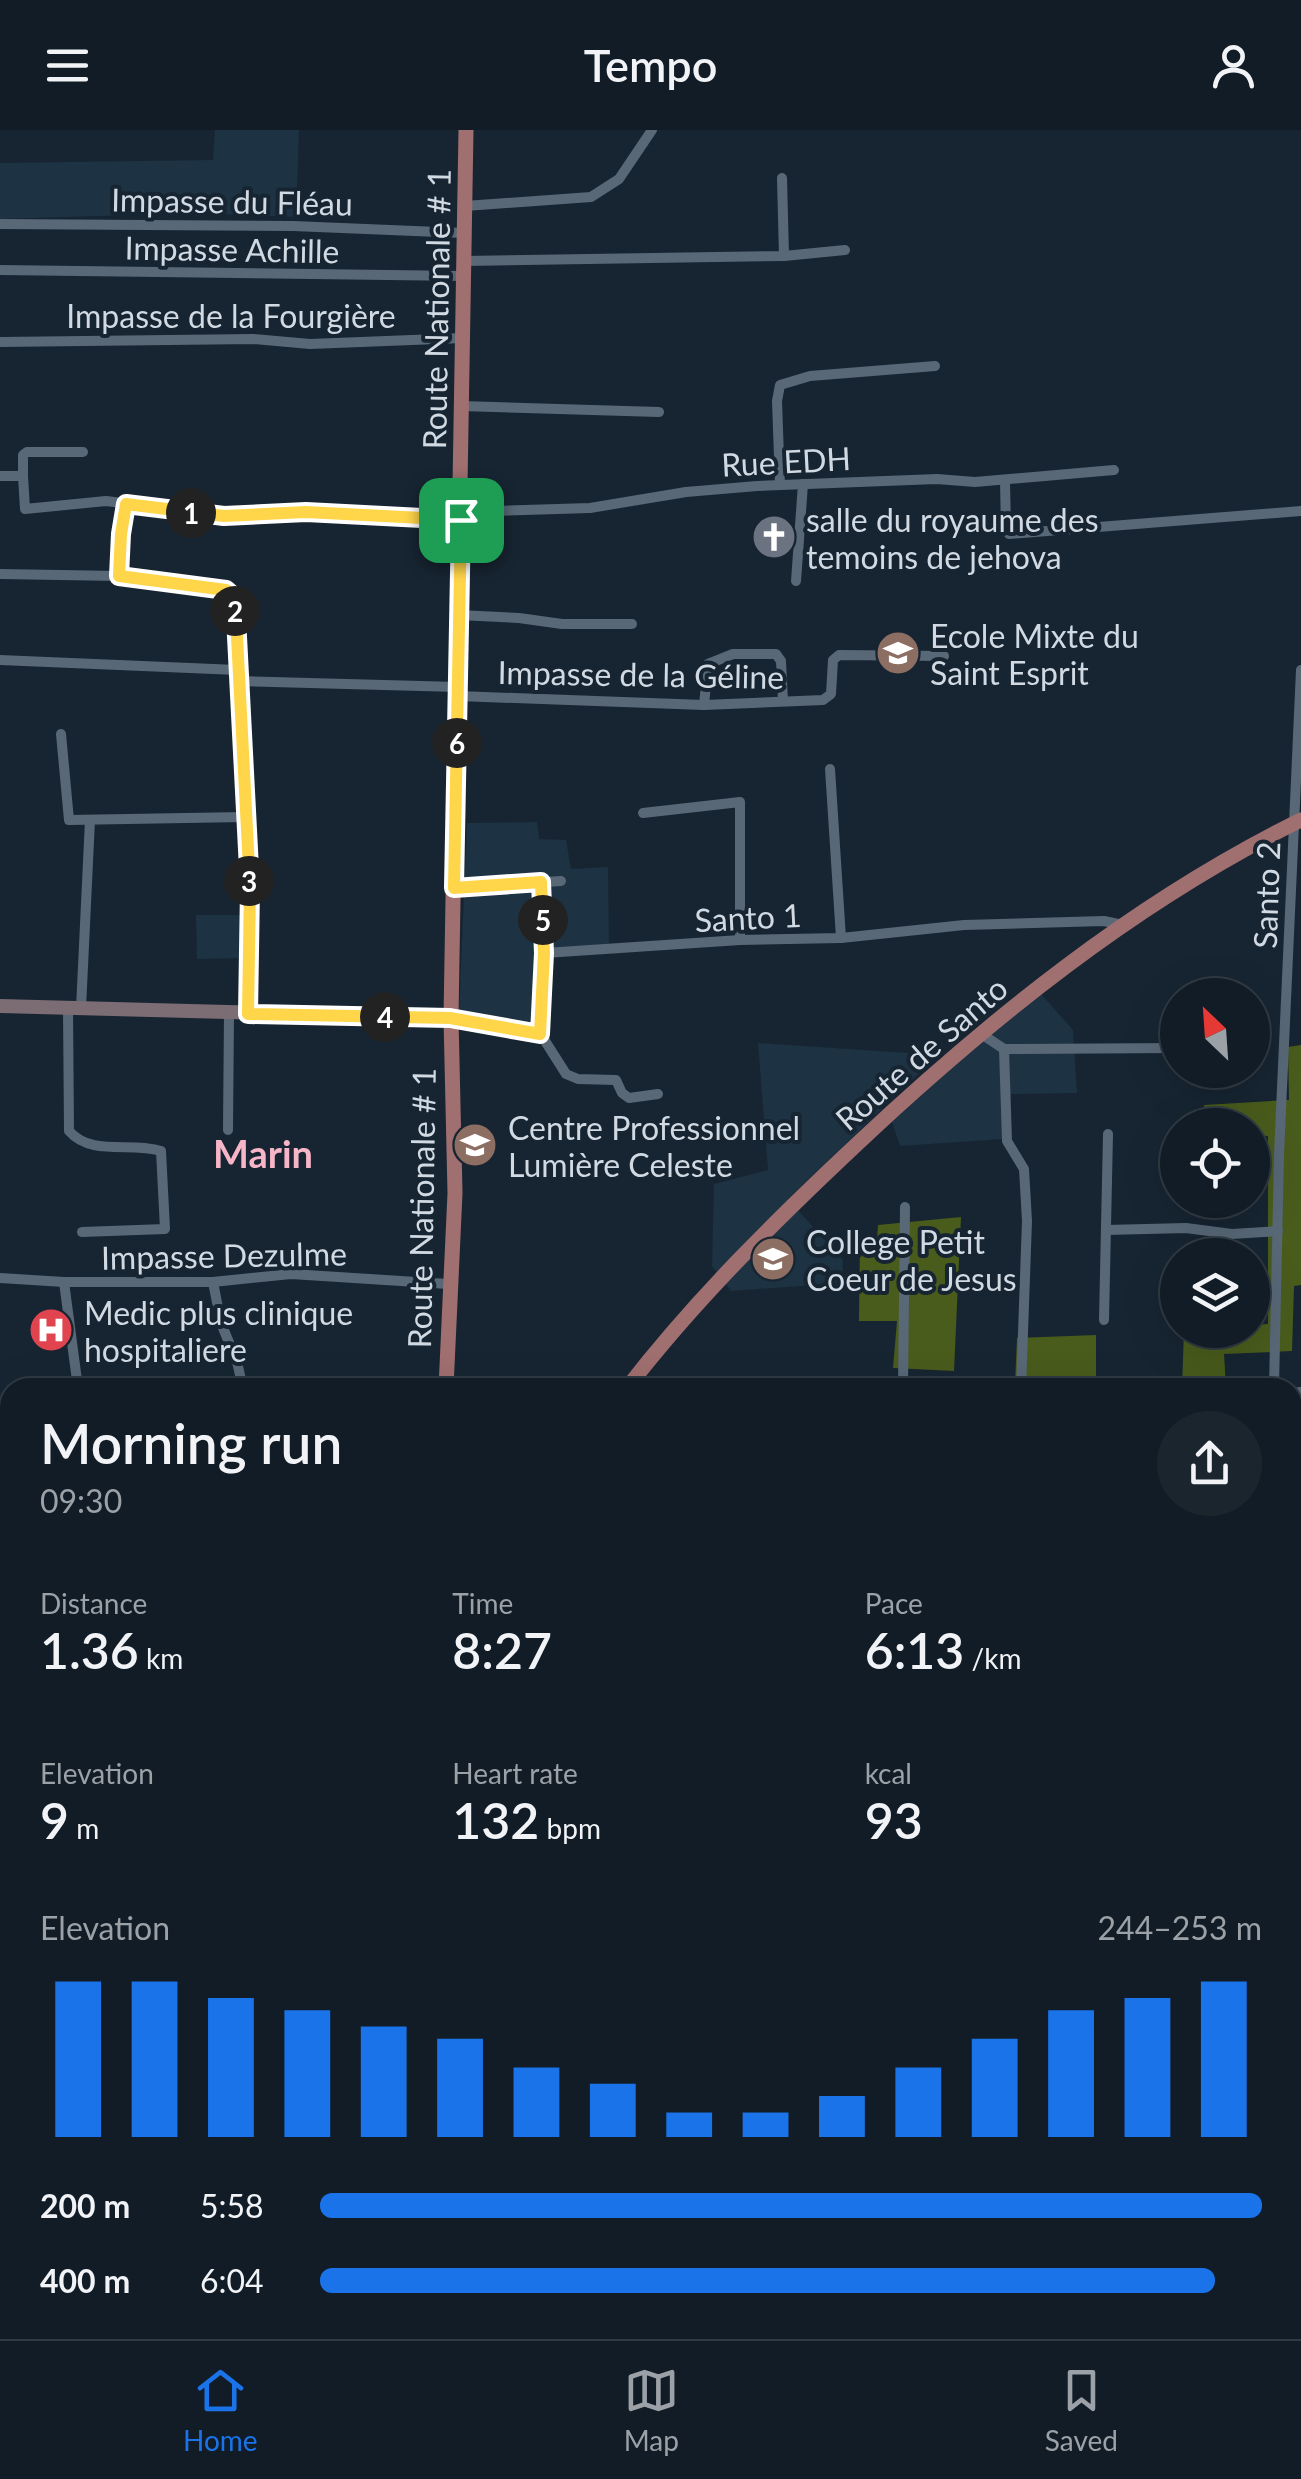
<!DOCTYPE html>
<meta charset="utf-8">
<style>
body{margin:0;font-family:Lato,sans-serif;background:#1a252e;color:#f1f3f6;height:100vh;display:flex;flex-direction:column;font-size:38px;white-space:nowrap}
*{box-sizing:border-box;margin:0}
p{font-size:32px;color:#9ca1a7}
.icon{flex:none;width:55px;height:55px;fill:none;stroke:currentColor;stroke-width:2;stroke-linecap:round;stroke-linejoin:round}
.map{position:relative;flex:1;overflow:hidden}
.details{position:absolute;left:0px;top:1248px;width:1302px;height:962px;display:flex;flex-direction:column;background:#111c26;border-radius:30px 30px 0 0;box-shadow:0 10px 40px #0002,0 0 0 2px #303a43}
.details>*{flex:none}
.needle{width:65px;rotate:335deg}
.buttons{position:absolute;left:1160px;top:848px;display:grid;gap:20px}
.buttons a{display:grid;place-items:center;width:110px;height:110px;border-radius:50%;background:#111c26;box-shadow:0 10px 40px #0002,0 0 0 2px #303a43;font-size:50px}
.pin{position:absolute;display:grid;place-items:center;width:85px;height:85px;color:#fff;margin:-42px;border-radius:20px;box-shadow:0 5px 15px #0006}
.km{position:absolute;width:50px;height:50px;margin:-25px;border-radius:50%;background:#222;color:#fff;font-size:28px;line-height:50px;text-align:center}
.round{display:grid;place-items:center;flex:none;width:105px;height:105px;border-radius:52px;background:#1a252e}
.overview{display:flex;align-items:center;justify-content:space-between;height:170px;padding:0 40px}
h1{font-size:55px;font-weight:600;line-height:75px}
.stats{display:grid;grid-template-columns:repeat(3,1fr);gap:15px;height:170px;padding:10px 40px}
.stats div{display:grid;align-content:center}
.stats b{font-size:50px;font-weight:600}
.stats small{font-size:28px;font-weight:400}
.stats p{font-size:28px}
.chart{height:280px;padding:20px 40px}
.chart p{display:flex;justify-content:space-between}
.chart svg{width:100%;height:180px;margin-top:10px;stroke:#1a73e8;stroke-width:6}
ul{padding:0 40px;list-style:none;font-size:32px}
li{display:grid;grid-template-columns:160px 120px 1fr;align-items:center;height:75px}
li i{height:25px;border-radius:12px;background:#1a73e8}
header{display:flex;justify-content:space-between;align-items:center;height:130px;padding:0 40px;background:#111c26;font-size:45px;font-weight:600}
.tab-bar{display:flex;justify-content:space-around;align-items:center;height:140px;border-top:2px solid #303a43;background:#111c26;font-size:28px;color:#9ca1a7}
.tab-bar a{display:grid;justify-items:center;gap:5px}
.tab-bar .current{color:#1a73e8}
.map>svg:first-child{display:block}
.built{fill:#1d3242}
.forest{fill:#495c1c}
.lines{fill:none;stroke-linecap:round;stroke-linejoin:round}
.stream{stroke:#4e7495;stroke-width:2.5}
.river{stroke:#164874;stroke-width:15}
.minor{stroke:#586877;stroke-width:10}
.tertiary{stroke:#586877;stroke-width:12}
.secondary{stroke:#7c6c73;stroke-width:14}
.primary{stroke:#a06f70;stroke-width:15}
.route-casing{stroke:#fff;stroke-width:20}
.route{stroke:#ffd54a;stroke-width:12}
.labels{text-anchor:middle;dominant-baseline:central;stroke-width:8;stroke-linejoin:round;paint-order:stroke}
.street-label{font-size:32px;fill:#d1dae3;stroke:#172532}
.poi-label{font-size:32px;fill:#d1dae3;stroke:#172532;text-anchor:start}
.quarter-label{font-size:38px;font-weight:bold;fill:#f7b5c8;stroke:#172532}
</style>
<header><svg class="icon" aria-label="menu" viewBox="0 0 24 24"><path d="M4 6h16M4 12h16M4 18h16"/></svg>Tempo<svg class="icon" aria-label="person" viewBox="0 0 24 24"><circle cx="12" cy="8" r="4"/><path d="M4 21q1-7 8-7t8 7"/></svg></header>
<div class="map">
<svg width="1301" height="2209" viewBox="0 0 1301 2209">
<rect width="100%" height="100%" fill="#172532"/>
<!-- built -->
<g class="built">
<path d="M215,0H299L296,87L197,83L0,89V33L213,30Z"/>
<path d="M537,692L539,709L566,710L571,739L608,737L609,817L544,822L539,902L459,884L467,693Z"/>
<path d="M196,785H242V828L197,829Z"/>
<path d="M1041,864L1073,900L1077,963L1010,964L1003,1009L900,1016L892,992L989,904Z"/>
<path d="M758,913L938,925L788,1069L843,1130L842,1153L731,1161L712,1136L714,1054L768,1040Z"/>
</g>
<!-- forest -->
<g class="forest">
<path d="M1301,915V1155L1294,1156L1292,1221L1224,1224L1226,1257L1182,1258L1184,1200H1252L1253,1195L1268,1194V1006H1253L1252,995H1207L1204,975L1289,970L1288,917Z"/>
<path d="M961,1087L954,1241L893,1238L897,1191H859L860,1111L877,1110L878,1095Z"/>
<path d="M1096,1205V1257L974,1258V1254L1015,1253L1017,1208Z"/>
<path d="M1293,2101L1301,2106V2202L1297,2209H1238L1243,2200H1292Z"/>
</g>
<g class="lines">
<!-- stream -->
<path class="stream" d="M1101,2209L1108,2200"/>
<!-- river -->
<path class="river" d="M432,2209L435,2200"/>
<!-- minor -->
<g class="minor">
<path d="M465,76L591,67L619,49L652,0"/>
<path d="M0,94L293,96L463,103"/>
<path d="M784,126L845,120"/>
<path d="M464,131L784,126L782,48"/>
<path d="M0,140L464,146"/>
<path d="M0,212L253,209L310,214L463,208"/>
<path d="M461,276L659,282"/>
<path d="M0,346H23L25,379L106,371L224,386L306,382L461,391"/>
<path d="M23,346V325L27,322H83"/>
<path d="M1005,351L1006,400L1009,404L1301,381"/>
<path d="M780,355L777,271L780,255L810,246L935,236"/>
<path d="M461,382L590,378L686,362L757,356L937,349L975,352L1114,340"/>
<path d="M0,444L119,446L226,460L235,468L249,757L248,884"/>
<path d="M119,446L126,375"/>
<path d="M796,451L803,354"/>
<path d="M459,485L519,488L562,494H632"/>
<path d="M0,530L237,540"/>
<path d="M237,551L458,557"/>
<path d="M458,566L704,575L823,570L831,564L833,530L839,525L944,526"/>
<path d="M704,575L708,534L733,524H776L781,531L783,571"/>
<path d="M61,604L69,690L244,687"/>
<path d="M830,639L841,808"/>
<path d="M643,683L740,672V810"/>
<path d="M541,752L545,823"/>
<path d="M454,758L561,751"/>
<path d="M68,878L69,1001C92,1027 131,1011 161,1021L165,1099L82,1102"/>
<path d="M81,878L90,690"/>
<path d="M451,888L540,903L545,823L740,810L841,808L964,795L1104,791L1123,795"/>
<path d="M540,903L566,944L578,949L616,950L622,963L629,968L658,964"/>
<path d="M980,903L1004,919L1007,1011L1024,1039L1027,1091L1021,1258"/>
<path d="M1004,919L1178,918"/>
<path d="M228,1000L229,883"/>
<path d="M1106,1100L1186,1098L1232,1104L1278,1101"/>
<path d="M0,1148L64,1152H213L291,1144L448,1154"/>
<path d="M64,1152L78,1258"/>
<path d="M213,1152L221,1193L237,1232L243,1258"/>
<path d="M1104,1190L1108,1004"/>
<path d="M903,1258L905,1077"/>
<path d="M1274,1258L1279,1024L1301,540"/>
<path d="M1292,1263L1301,1262"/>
<path d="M0,1379H10"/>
<path d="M0,1464H10"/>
<path d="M1292,1466L1301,1465"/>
<path d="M0,1569L10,1567"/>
<path d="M1292,1584L1301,1583"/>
<path d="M0,1769H10"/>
<path d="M1292,2067L1301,2075"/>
<path d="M0,2192H10"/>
<path d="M130,2200V2209"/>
<path d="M404,2200L409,2209"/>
<path d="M1134,2200L1143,2209"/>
<path d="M522,2209L531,2200"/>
</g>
<!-- tertiary -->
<g class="tertiary">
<path d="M1292,2004L1301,1997"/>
<path d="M1109,2209L1118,2200"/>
</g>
<!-- secondary -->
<path class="secondary" d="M0,876L451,888"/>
<!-- primary -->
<g class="primary">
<path d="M446,1258L455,1063L451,888L466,0"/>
<path d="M627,1258C696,1169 774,1092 856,1015C990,889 1135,772 1301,690"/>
<path d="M354,2200L361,2209"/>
</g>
</g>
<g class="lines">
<defs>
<path id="route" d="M126,374L224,386L306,382L461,390L454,758L541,752L544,823L540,904L450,888L248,884L250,758L235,468L226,460L119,446L121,404Z"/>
</defs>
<!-- route casing -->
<use href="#route" class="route-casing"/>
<!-- route -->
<use href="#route" class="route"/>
</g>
<!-- icons -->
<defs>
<symbol id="church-disc" viewBox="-11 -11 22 22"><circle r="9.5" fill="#6b7280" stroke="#172532"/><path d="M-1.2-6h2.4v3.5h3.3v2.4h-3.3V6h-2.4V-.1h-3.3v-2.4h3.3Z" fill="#fff"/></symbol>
<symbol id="school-disc" viewBox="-11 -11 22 22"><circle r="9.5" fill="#8d6e63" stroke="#172532"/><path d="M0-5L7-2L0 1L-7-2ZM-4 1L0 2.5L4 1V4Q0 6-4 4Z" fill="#fff"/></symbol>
<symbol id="university-disc" viewBox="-11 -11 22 22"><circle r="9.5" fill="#8d6e63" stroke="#172532"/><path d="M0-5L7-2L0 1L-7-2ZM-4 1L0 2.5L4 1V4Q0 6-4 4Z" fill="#fff"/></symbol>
<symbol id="hospital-disc" viewBox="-11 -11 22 22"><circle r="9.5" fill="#e0444e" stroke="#172532"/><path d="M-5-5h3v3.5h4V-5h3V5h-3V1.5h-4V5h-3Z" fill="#fff"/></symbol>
</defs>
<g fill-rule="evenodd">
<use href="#church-disc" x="749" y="382" width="50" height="50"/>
<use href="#school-disc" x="873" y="498" width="50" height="50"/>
<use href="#university-disc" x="450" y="990" width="50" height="50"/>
<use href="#school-disc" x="748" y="1104" width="50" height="50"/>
<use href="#hospital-disc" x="26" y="1175" width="50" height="50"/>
</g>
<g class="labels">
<!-- street labels -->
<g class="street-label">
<text transform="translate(232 71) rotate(1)">Impasse du Fléau</text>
<text transform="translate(232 119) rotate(1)">Impasse Achille</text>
<text transform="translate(436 179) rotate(-89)">Route Nationale # 1</text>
<text x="231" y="185">Impasse de la Fourgière</text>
<text transform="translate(786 331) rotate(-3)">Rue EDH</text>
<text transform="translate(641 544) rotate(1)">Impasse de la Géline</text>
<text transform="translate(1266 765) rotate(-88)">Santo 2</text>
<text transform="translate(748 787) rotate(-3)">Santo 1</text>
<text transform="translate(921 923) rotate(-41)">Route de Santo</text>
<text transform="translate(421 1078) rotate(-89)">Route Nationale # 1</text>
<text transform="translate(224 1125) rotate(-1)">Impasse Dezulme</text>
</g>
<!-- poi labels -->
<g class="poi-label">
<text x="806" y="389">salle du royaume des<tspan x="806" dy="37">temoins de jehova</tspan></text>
<text x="930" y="505">Ecole Mixte du<tspan x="930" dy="37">Saint Esprit</tspan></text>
<text x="508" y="997">Centre Professionnel<tspan x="508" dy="37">Lumière Celeste</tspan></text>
<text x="806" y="1111">College Petit<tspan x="806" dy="37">Coeur de Jesus</tspan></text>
<text x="84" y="1182">Medic plus clinique<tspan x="84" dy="37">hospitaliere</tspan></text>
</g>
<!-- quarter labels -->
<g class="quarter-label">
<text x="263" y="1023">Marin</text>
</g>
</g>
</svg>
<div class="buttons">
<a><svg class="needle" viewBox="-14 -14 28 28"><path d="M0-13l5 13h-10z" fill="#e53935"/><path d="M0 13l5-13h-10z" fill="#9ca1a7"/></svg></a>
<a><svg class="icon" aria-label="locate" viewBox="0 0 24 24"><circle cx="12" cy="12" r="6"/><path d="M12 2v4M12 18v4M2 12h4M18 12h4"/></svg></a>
<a><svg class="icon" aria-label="layers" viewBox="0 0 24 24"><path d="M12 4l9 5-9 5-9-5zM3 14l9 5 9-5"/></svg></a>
</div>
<div class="pin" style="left:461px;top:390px;background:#1e9e55"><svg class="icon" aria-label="arrive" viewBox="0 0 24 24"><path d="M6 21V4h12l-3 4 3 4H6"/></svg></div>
<b class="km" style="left:191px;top:383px">1</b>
<b class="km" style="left:235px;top:481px">2</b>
<b class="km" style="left:249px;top:751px">3</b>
<b class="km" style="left:385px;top:887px">4</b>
<b class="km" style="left:543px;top:790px">5</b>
<b class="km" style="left:457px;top:613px">6</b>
<section class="details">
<div class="overview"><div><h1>Morning run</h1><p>09:30</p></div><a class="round"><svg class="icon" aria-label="share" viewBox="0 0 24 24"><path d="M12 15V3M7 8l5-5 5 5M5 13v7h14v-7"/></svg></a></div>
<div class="stats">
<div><p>Distance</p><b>1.36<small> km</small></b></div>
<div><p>Time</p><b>8:27</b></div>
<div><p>Pace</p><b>6:13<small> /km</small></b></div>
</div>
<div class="stats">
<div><p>Elevation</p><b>9<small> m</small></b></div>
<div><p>Heart rate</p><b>132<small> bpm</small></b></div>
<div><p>kcal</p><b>93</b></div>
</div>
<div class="chart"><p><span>Elevation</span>244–253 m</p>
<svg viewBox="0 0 160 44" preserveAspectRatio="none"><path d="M5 44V6M15 44V6M25 44V10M35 44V13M45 44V17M55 44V20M65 44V27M75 44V31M85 44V38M95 44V38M105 44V34M115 44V27M125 44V20M135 44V13M145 44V10M155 44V6"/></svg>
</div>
<ul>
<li><b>200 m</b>5:58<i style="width:100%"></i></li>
<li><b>400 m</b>6:04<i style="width:95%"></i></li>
</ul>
</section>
</div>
<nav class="tab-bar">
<a class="current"><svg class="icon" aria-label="home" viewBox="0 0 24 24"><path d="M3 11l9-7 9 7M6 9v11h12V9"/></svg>Home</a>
<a><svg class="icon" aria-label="map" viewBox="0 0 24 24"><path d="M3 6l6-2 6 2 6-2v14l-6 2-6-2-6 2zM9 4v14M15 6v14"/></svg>Map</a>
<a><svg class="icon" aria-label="saved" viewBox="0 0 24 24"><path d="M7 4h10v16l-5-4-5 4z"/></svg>Saved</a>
</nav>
